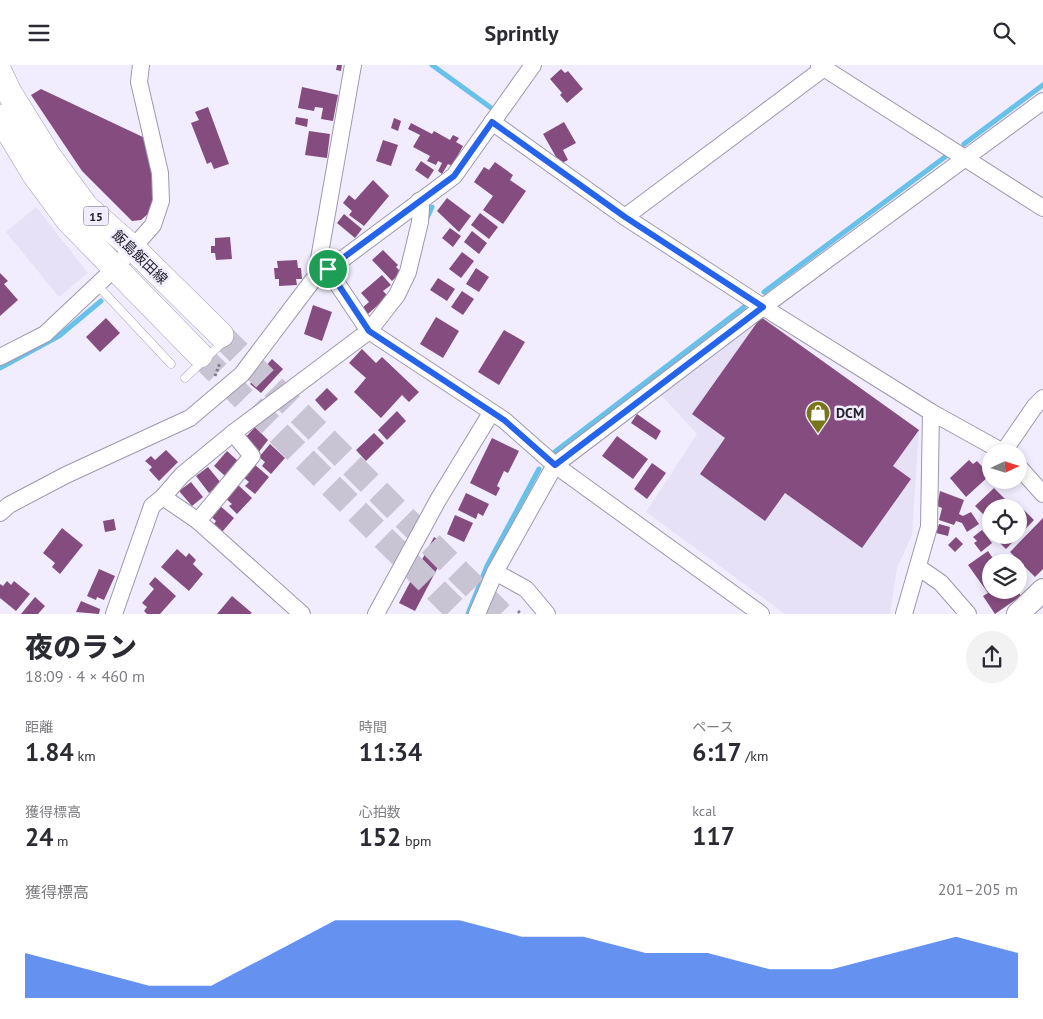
<!DOCTYPE html>
<html lang="ja">
<meta charset="utf-8">
<style>
body{margin:0;font-family:"PT Sans","Noto Sans JP",sans-serif;background:#f2f2f3;color:#2b2b33;height:100vh;display:flex;flex-direction:column;font-size:19px;white-space:nowrap}
*{box-sizing:border-box;margin:0}
p{font-size:16px;color:#7c7c81}
.icon{flex:none;width:28px;height:28px;fill:none;stroke:currentColor;stroke-width:2;stroke-linecap:round;stroke-linejoin:round}
.map{position:relative;height:549px;overflow:hidden}
.drawer{display:flex;flex-direction:column;background:#fff;flex:1}
.drawer>*{flex:none}
.needle{width:32px;rotate:86deg}
.buttons{position:absolute;left:982px;top:379px;display:grid;gap:10px}
.buttons a{display:grid;place-items:center;width:45px;height:45px;border-radius:50%;background:#fff;box-shadow:0 2px 8px #0003;font-size:25px}
.pin{position:absolute;display:grid;place-items:center;width:42px;height:42px;color:#fff;margin:-21px;border:2px solid #fff;border-radius:50%;box-shadow:0 1px 5px #0007}
.round{display:grid;place-items:center;flex:none;width:52px;height:52px;border-radius:26px;background:#f2f2f3}
.headline{display:flex;align-items:center;justify-content:space-between;height:85px;padding:0 25px}
h1{font-size:28px;font-weight:800;line-height:38px}
.metrics{display:grid;grid-template-columns:repeat(3,1fr);gap:8px;height:85px;padding:5px 25px}
.metrics div{display:grid;align-content:center}
.metrics b{font-size:25px;font-weight:800}
.metrics small{font-size:14px;font-weight:400}
.metrics p{font-size:14px}
.chart{height:140px;padding:10px 25px}
.chart p{display:flex;justify-content:space-between}
.chart svg{width:100%;height:90px;margin-top:5px;fill:#2563eb;opacity:.7}
header{display:flex;justify-content:space-between;align-items:center;height:65px;padding:0 25px;background:#fff;font-size:22px;font-weight:800}
.map>svg:first-child{display:block}
.built{fill:#e7e1f8}
.lines{fill:none;stroke-linecap:round;stroke-linejoin:round}
.stream{stroke:#68c1e9;stroke-width:5}
.building{fill:#854d7f}
.primary-tunnel{stroke:#c8c4d3;stroke-width:25;stroke-dasharray:25 12;stroke-linecap:butt}
.lane-casing{stroke:#9e98ac;stroke-width:9}
.street-casing{stroke:#9e98ac;stroke-width:18}
.secondary-casing{stroke:#9e98ac;stroke-width:24}
.primary-casing{stroke:#9e98ac;stroke-width:26}
.path{stroke:#7f7c88;stroke-width:3;stroke-dasharray:2.5 2.5;stroke-linecap:butt}
.lane{stroke:#fff;stroke-width:8}
.street{stroke:#fff;stroke-width:16}
.secondary{stroke:#fff;stroke-width:22}
.primary{stroke:#fff;stroke-width:25}
.route-casing{stroke:#fff;stroke-width:10}
.route{stroke:#2563eb;stroke-width:6}
.labels{text-anchor:middle;dominant-baseline:central;stroke-width:5;stroke-linejoin:round;paint-order:stroke}
.shield{fill:#f1edfe;stroke:#605e68;stroke-width:1}
.shield-label{font-size:12px;font-weight:bold;fill:#222028}
.street-label{font-size:14px;fill:#222028;stroke:#f1edfe}
.poi-label{font-size:14px;font-weight:bold;fill:#222028;stroke:#f1edfe;text-anchor:start}
</style>
<header><svg class="icon" aria-label="menu" viewBox="0 0 24 24"><path d="M4 6h16M4 12h16M4 18h16"/></svg>Sprintly<svg class="icon" aria-label="search" viewBox="0 0 24 24"><circle cx="10" cy="10" r="6"/><path d="M15 15l6 6"/></svg></header>
<div class="map">
<svg width="1043" height="549" viewBox="0 0 1043 549">
<rect width="100%" height="100%" fill="#f1edfe"/>
<!-- built -->
<g class="built">
<path d="M36,142L88,208L59,232L6,167Z"/>
<path d="M761,252L919,365L912,470L897,503L890,549H785L646,447L697,369L652,320Z"/>
</g>
<g class="lines">
<!-- stream -->
<g class="stream">
<path d="M432,0L494,45"/>
<path d="M964,79L1043,20"/>
<path d="M427,153L432,142"/>
<path d="M764,227L949,89"/>
<path d="M0,303L59,271L101,236"/>
<path d="M552,389L744,242"/>
<path d="M468,549L487,501L539,404"/>
</g>
</g>
<!-- building -->
<g class="building">
<path d="M337,0H342L341,6L336,5Z"/>
<path d="M561,4L565,8L568,6L583,24L567,38L560,30L562,28L550,14Z"/>
<path d="M302,22L338,30L333,56L321,54L323,43L315,42L314,46L298,43Z"/>
<path d="M41,24L145,73L153,118L152,139L148,149L141,155L132,156L82,106L31,30Z"/>
<path d="M208,42L229,99L214,104L211,97L207,99L191,58L199,55L195,47Z"/>
<path d="M296,52L308,54L307,62L295,59Z"/>
<path d="M394,53L401,56L398,66L391,63Z"/>
<path d="M564,57L576,78L563,85L568,95L560,99L543,69Z"/>
<path d="M411,58L432,69L434,66L450,75L453,70L459,73L456,77L463,81L452,101L448,99L442,109L438,106L442,98L438,96L436,100L427,96L430,91L413,82L420,70L408,64Z"/>
<path d="M309,66L330,69L327,93L305,90Z"/>
<path d="M383,75L398,80L391,101L376,96Z"/>
<path d="M421,96L434,105L428,114L415,105Z"/>
<path d="M495,97L513,110L510,115L526,126L503,159L483,145L493,131L474,117L484,102L489,105Z"/>
<path d="M373,115L389,131L364,161L349,150L352,146L343,138L349,130L355,135Z"/>
<path d="M447,133L471,151L459,167L437,146Z"/>
<path d="M480,148L498,162L489,174L471,160Z"/>
<path d="M344,149L362,164L355,173L337,158Z"/>
<path d="M450,163L461,171L453,182L442,173Z"/>
<path d="M472,166L487,178L479,189L464,177Z"/>
<path d="M230,172L232,194L216,195L215,188H211V181H215V173Z"/>
<path d="M383,185L398,200L396,202L401,207L392,216L372,195Z"/>
<path d="M462,187L474,196L461,213L449,204Z"/>
<path d="M297,195L298,203H301L302,214H296L297,220L279,221V214H275L274,203H278L277,196Z"/>
<path d="M476,203L489,212L479,227L466,219Z"/>
<path d="M0,208L8,216L4,219L18,235L0,251Z"/>
<path d="M382,210L391,220L383,226L388,231L368,249L362,243L369,237L361,228Z"/>
<path d="M438,213L455,224L447,236L430,225Z"/>
<path d="M462,226L474,234L463,250L451,242Z"/>
<path d="M313,240L332,247L322,276L304,269Z"/>
<path d="M436,252L459,266L443,293L420,279Z"/>
<path d="M761,252L919,365L893,401L911,414L862,483L785,428L765,456L700,409L725,373L692,349Z"/>
<path d="M106,253L120,268L100,287L86,272Z"/>
<path d="M504,265L525,277L499,320L478,307Z"/>
<path d="M362,284L376,298L382,292L419,327L409,337L402,330L381,353L354,327L366,313L349,298Z"/>
<path d="M272,294L283,304L261,328L250,319Z"/>
<path d="M327,323L338,334L325,346L315,335Z"/>
<path d="M397,346L406,356L387,375L378,365Z"/>
<path d="M637,349L661,366L656,375L631,358Z"/>
<path d="M255,362L268,375L258,388L243,375Z"/>
<path d="M374,368L384,378L366,396L356,385Z"/>
<path d="M617,371L648,394L633,414L602,391Z"/>
<path d="M492,373L519,386L508,408L504,406L497,421L500,423L496,431L470,418Z"/>
<path d="M270,379L285,393L271,409L262,401L265,397L259,392Z"/>
<path d="M166,385L178,397L159,416L149,405L152,402L145,396L151,391L155,395Z"/>
<path d="M227,386L238,396L225,411L214,401Z"/>
<path d="M969,395L973,399L977,396L990,410L966,432L950,413Z"/>
<path d="M652,398L666,408L647,434L634,424Z"/>
<path d="M254,399L269,412L255,429L245,421L249,417L243,412Z"/>
<path d="M208,402L221,418L209,428L196,411Z"/>
<path d="M191,417L203,432L192,441L179,426Z"/>
<path d="M236,418L252,433L237,449L229,441L232,439L224,432Z"/>
<path d="M994,423L1007,436L1000,442H991V451L988,454L975,441Z"/>
<path d="M940,426L964,435L959,449L963,451L971,447L979,459L967,467L962,458L956,456L954,460L939,455L942,443L937,441Z"/>
<path d="M466,428L489,439L483,451L478,448L476,454L458,445Z"/>
<path d="M218,439L234,453L222,467L214,459L216,456L209,450Z"/>
<path d="M1018,439L1034,455L1006,484L994,472L997,470H1019V442H1015Z"/>
<path d="M455,450L473,458L464,477L447,469Z"/>
<path d="M1043,453V504L1035,512L1010,487Z"/>
<path d="M114,454L116,465L105,467L103,456Z"/>
<path d="M939,459L950,462L948,471L936,468Z"/>
<path d="M62,463L83,480L60,509L52,502L55,498L43,488Z"/>
<path d="M982,465L992,478L981,487L974,478L977,476L973,472Z"/>
<path d="M434,472L449,481L415,546L399,538Z"/>
<path d="M956,472L963,479L955,487L948,480Z"/>
<path d="M177,484L186,492L189,488L196,495L193,499L203,509L189,526L161,502Z"/>
<path d="M988,486L996,498H991V525H1017L1021,531L995,549L983,531L988,528L968,500Z"/>
<path d="M99,504L115,511L104,535L97,532L96,535L87,531Z"/>
<path d="M155,512L176,531L160,549H147L144,546L147,542L142,538L154,524L149,519Z"/>
<path d="M7,516L11,520L14,516L30,529L16,546L0,533V519L3,521Z"/>
<path d="M232,531L252,548L250,549H217Z"/>
<path d="M35,532L45,541L38,549H21Z"/>
<path d="M81,536L100,544L99,549L76,547Z"/>
</g>
<g class="lines">
<!-- primary-tunnel -->
<g class="primary-tunnel">
<path d="M221,270L501,549"/>
<path d="M200,290L460,549"/>
</g>
<defs>
<g id="lane">
<path d="M97,220L171,299"/>
<path d="M185,313L222,278"/>
</g>
<g id="street">
<path d="M819,0L1043,143"/>
<path d="M492,57L625,152L763,242L931,347L1005,388"/>
<path d="M625,152L824,3"/>
<path d="M328,205L369,266L504,355L555,400L761,549"/>
<path d="M316,211L353,0"/>
<path d="M0,292L45,269L115,203L153,160L161,136L160,108L139,17L141,0"/>
<path d="M1004,386L1035,341L1043,333"/>
<path d="M1019,402L1043,429"/>
<path d="M163,432L198,456L302,549"/>
<path d="M0,448L9,440L66,410L190,353L242,309L316,211L328,205L454,111L533,0"/>
<path d="M198,456L252,391L233,368"/>
<path d="M918,502L941,518L968,549"/>
<path d="M495,507L526,524L547,549"/>
<path d="M114,549L152,441L163,432L182,410L233,368L369,266L397,230L408,207L420,157L421,143L419,136"/>
<path d="M376,549L438,435L491,348"/>
<path d="M477,549L495,507L555,400L763,242L1043,36"/>
<path d="M904,549L929,462L931,347"/>
</g>
<path id="secondary" d="M1018,549L1043,525"/>
<g id="primary">
<path d="M0,8L9,27L50,93L86,142L133,183L221,270"/>
<path d="M0,52L35,110L69,156L200,290"/>
</g>
</defs>
<!-- lane casing -->
<use href="#lane" class="lane-casing"/>
<!-- street casing -->
<use href="#street" class="street-casing"/>
<!-- secondary casing -->
<use href="#secondary" class="secondary-casing"/>
<!-- primary casing -->
<use href="#primary" class="primary-casing"/>
<!-- path -->
<g class="path">
<path d="M215,311L220,298"/>
<path d="M518,546L521,549"/>
</g>
<!-- lane -->
<use href="#lane" class="lane"/>
<!-- street -->
<use href="#street" class="street"/>
<!-- secondary -->
<use href="#secondary" class="secondary"/>
<!-- primary -->
<use href="#primary" class="primary"/>
</g>
<g class="lines">
<defs>
<path id="route" d="M492,57L625,152L763,242L555,400L504,355L369,266L328,204L454,111Z"/>
</defs>
<!-- route casing -->
<use href="#route" class="route-casing"/>
<!-- route -->
<use href="#route" class="route"/>
</g>
<!-- icons -->
<defs>
<symbol id="shop-pin" viewBox="-11 -11 22 30"><path d="M0 17L-7.5 6A9.5 9.5 0 1 1 7.5 6Z" fill="#78751a" stroke="#f1edfe"/><path d="M-5-2.5h2.3a2.7 3.5 0 0 1 5.4 0H5L5.5 6h-11ZM-1.5-2.5h3a1.5 2.3 0 0 0-3 0Z" fill="#fff"/></symbol>
</defs>
<g fill-rule="evenodd">
<use href="#shop-pin" x="804" y="334" width="28" height="38"/>
</g>
<g class="labels">
<!-- shield labels -->
<rect class="shield" x="83.5" y="141.5" width="25" height="19" rx="4"/>
<g class="shield-label">
<text x="96" y="151">15</text>
</g>
<!-- street labels -->
<g class="street-label">
<text transform="translate(140 192) rotate(44)">飯島飯田線</text>
</g>
<!-- poi labels -->
<g class="poi-label">
<text x="836" y="348">DCM</text>
</g>
</g>
</svg>
<div class="buttons">
<a><svg class="needle" viewBox="-14 -14 28 28"><path d="M0-13l5 13h-10z" fill="#e53935"/><path d="M0 13l5-13h-10z" fill="#7c7c81"/></svg></a>
<a><svg class="icon" aria-label="locate" viewBox="0 0 24 24"><circle cx="12" cy="12" r="6"/><path d="M12 2v4M12 18v4M2 12h4M18 12h4"/></svg></a>
<a><svg class="icon" aria-label="layers" viewBox="0 0 24 24"><path d="M12 4l9 5-9 5-9-5zM3 14l9 5 9-5"/></svg></a>
</div>
<div class="pin" style="left:328px;top:204px;background:#1e9e55"><svg class="icon" aria-label="arrive" viewBox="0 0 24 24"><path d="M6 21V4h12l-3 4 3 4H6"/></svg></div>
</div>
<section class="drawer">
<div class="headline"><div><h1>夜のラン</h1><p>18:09 · 4 × 460 m</p></div><a class="round"><svg class="icon" aria-label="share" viewBox="0 0 24 24"><path d="M12 15V3M7 8l5-5 5 5M5 13v7h14v-7"/></svg></a></div>
<div class="metrics">
<div><p>距離</p><b>1.84<small> km</small></b></div>
<div><p>時間</p><b>11:34</b></div>
<div><p>ペース</p><b>6:17<small> /km</small></b></div>
</div>
<div class="metrics">
<div><p>獲得標高</p><b>24<small> m</small></b></div>
<div><p>心拍数</p><b>152<small> bpm</small></b></div>
<div><p>kcal</p><b>117</b></div>
</div>
<div class="chart"><p><span>獲得標高</span>201–205 m</p>
<svg viewBox="0 0 160 44" preserveAspectRatio="none"><path d="M0 44V22L10 30L20 38L30 38L40 22L50 6L60 6L70 6L80 14L90 14L100 22L110 22L120 30L130 30L140 22L150 14L160 22V44z"/></svg>
</div>
</section>
